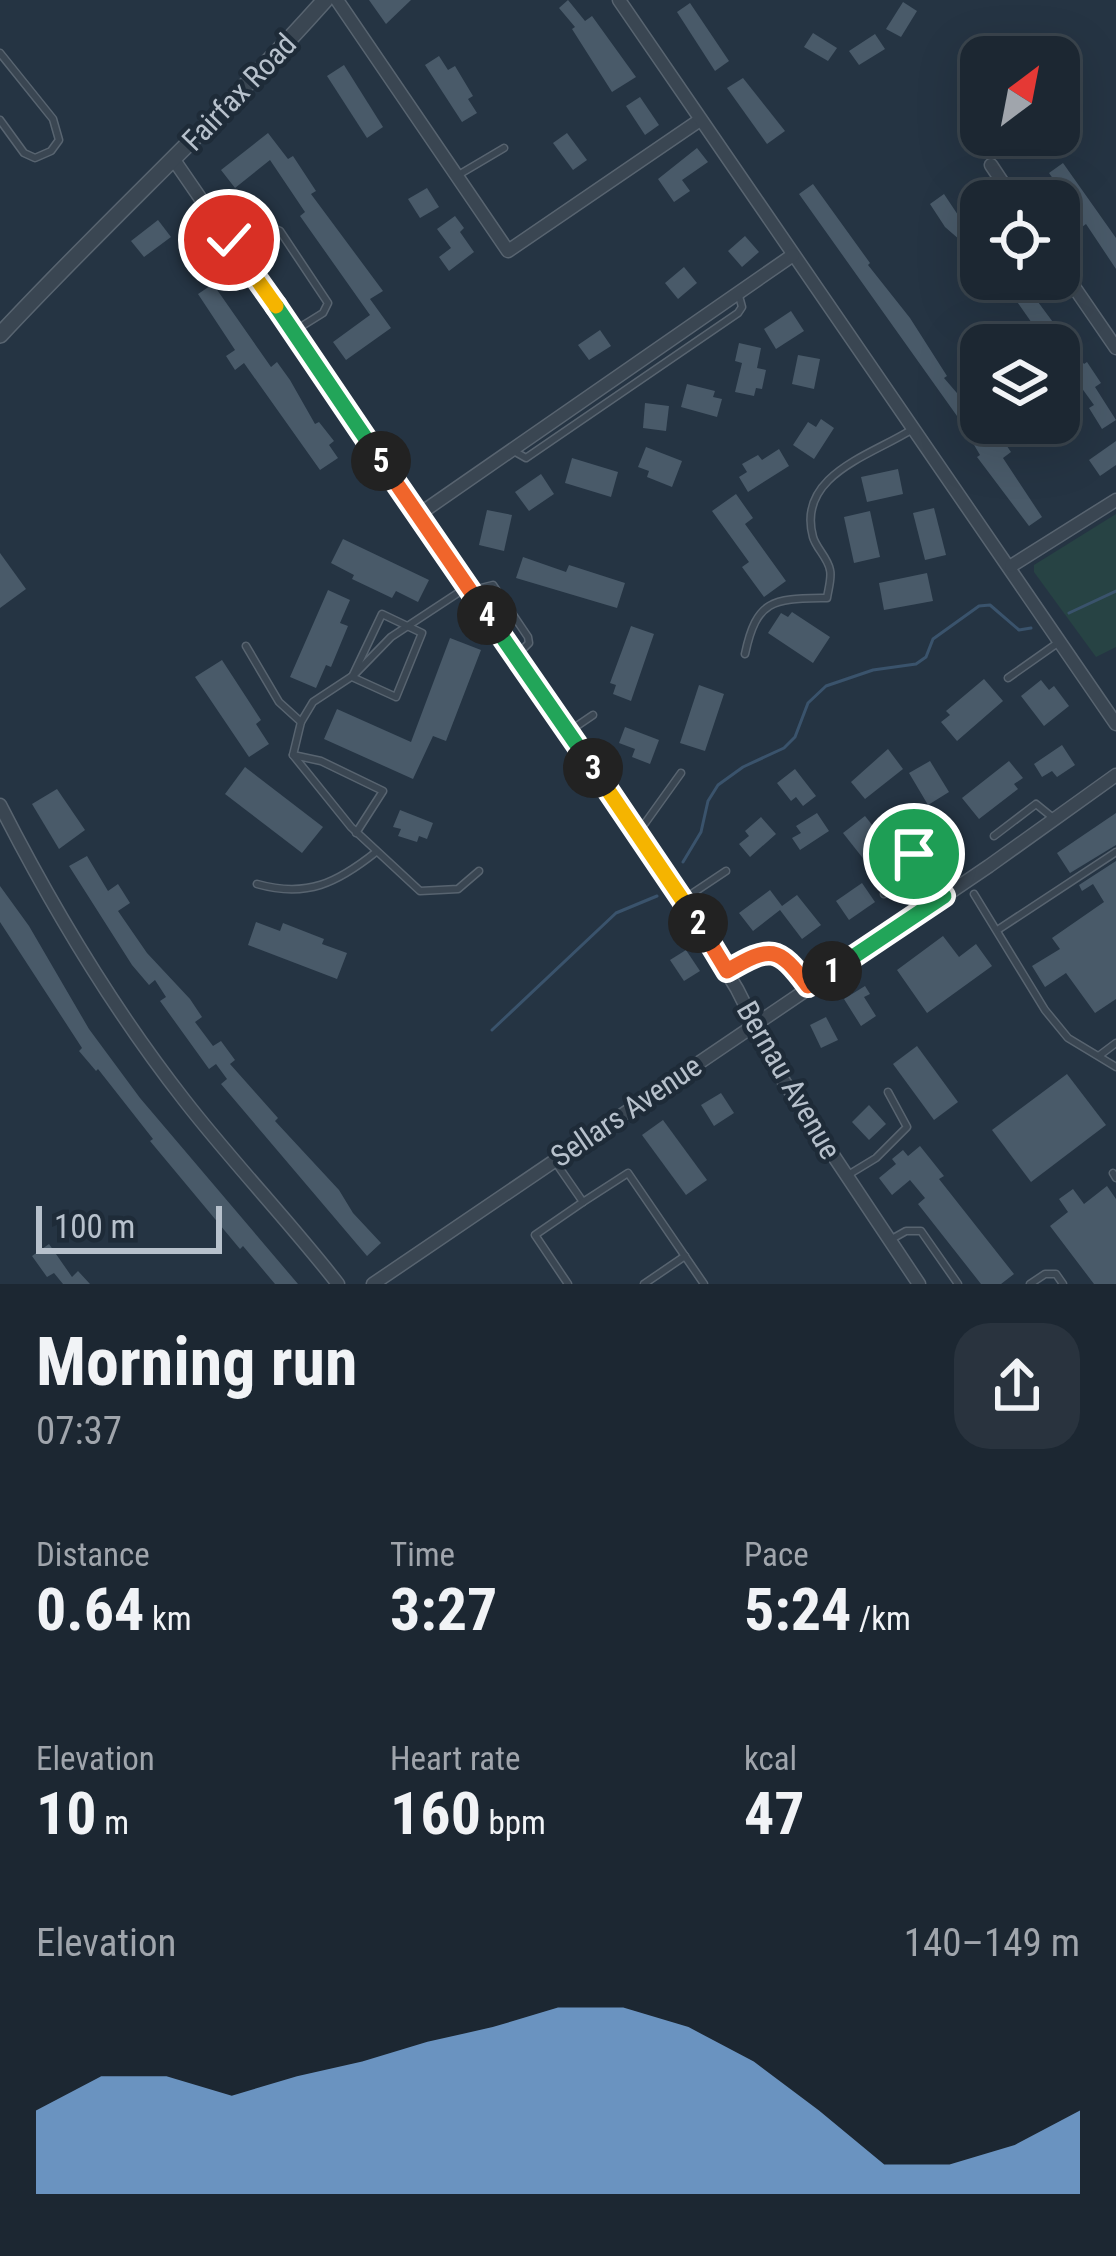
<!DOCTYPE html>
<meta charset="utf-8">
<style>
body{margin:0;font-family:"Roboto Condensed",sans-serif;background:#29333e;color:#f1f3f6;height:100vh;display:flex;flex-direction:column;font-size:45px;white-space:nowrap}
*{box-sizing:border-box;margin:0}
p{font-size:39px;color:#a0a5ac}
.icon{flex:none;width:66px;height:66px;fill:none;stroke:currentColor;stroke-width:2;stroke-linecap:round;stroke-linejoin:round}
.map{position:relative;height:1284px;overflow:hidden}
.drawer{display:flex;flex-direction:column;background:#1c2732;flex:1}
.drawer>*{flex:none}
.needle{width:78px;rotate:32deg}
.fabs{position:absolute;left:960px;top:36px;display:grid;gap:24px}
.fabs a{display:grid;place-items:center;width:120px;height:120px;border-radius:24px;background:#1c2732;box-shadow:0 12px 48px #0002,0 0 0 3px #3a444d;font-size:60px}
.scale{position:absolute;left:36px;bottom:30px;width:186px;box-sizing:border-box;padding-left:12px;border:6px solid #b7c1cc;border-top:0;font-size:33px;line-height:42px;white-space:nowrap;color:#b7c1cc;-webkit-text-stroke:9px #1e2b38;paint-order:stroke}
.pin{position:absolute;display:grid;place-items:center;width:102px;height:102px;color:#fff;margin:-51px;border:6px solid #fff;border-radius:50%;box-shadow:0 3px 12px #0007}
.km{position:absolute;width:60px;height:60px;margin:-30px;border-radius:50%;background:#222;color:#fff;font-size:33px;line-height:60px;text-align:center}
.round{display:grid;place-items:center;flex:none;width:126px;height:126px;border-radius:36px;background:#29333e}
.headline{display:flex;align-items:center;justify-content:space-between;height:204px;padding:0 36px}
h1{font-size:66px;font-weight:700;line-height:90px}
.stats{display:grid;grid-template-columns:repeat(3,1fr);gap:18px;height:204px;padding:12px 36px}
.stats div{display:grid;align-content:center}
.stats b{font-size:60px;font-weight:700}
.stats small{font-size:33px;font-weight:400}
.stats p{font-size:33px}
.chart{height:336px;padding:24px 36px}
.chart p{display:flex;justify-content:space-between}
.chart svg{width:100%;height:216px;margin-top:12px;fill:#8cc1fc;opacity:.7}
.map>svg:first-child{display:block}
.green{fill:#274344}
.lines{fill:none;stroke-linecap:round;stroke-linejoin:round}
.stream{stroke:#3a536c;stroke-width:3}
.building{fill:#495a69}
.service-casing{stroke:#586470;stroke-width:9}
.minor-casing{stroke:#586470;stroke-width:15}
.tertiary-casing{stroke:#586470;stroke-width:18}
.service{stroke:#3a4652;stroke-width:6}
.minor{stroke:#3a4652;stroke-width:12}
.tertiary{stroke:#3a4652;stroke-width:15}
.split-1-casing{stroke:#fff;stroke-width:24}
.split-2-casing{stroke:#fff;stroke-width:24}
.split-3-casing{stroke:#fff;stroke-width:24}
.split-4-casing{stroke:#fff;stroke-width:24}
.split-5-casing{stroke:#fff;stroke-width:24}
.split-6-casing{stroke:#fff;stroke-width:24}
.split-7-casing{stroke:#fff;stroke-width:24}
.split-1{stroke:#22a559;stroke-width:15}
.split-2{stroke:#f0652b;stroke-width:15}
.split-3{stroke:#f5b400;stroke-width:15}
.split-4{stroke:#22a559;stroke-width:15}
.split-5{stroke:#f0652b;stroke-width:15}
.split-6{stroke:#22a559;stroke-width:15}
.split-7{stroke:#f5b400;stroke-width:15}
.labels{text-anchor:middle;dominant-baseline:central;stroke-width:9;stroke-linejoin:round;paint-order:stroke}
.street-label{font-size:30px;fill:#b7c1cc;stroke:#1e2b38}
</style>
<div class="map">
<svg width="1116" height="1284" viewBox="0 0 1116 1284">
<rect width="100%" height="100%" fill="#253443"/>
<!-- green -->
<path class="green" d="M1116,514V647L1096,657L1034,572V565Z"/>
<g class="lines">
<!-- stream -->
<g class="stream">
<path d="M1069,613L1116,591"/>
<path d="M683,862L701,832L708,801L718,785L743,767L784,748L795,737L808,703L826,686L873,670L916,664L926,657L933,639L979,606L990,605L1019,630L1031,628"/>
<path d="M492,1030L616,913L657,896"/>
</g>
</g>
<!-- building -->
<g class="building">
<path d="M369,0H411L386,24Z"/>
<path d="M568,0L585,21L592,16L636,77L612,92L572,29L575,27L559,8Z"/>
<path d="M903,2L917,11L901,37L886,29Z"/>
<path d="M690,3L729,61L715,71L677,12Z"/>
<path d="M813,33L837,48L828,61L804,47Z"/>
<path d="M875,34L885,49L859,65L849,51Z"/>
<path d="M439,56L448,70L455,66L473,96L468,99L477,113L462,122L425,65Z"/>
<path d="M344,65L383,127L367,138L327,76Z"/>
<path d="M743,78L785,131L767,144L727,88Z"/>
<path d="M640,97L659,125L645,135L626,106Z"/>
<path d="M1070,127L1080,140L1059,156L1044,135H1059Z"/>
<path d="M268,133L288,159L293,156L316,191L311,194L383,291L370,299L391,328L346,360L333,342L370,315L300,216L305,212L270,160L235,188L221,170Z"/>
<path d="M567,133L587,160L573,170L553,143Z"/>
<path d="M697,148L708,162L682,180L690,191L674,202L658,179Z"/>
<path d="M1063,163L1116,238V269L1086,224L1082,227L1067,206L1070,203L1049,173Z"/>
<path d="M813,184L870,263L868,265L910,318L947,376L944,378L969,407L992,446L1002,439L1011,452L1003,458L1042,517L1029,526L977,457L980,455L957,416L799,194Z"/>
<path d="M427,188L439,207L420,218L408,199Z"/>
<path d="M944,194L964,224L968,220L981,232V248L976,254L945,227L930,204Z"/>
<path d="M455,216L464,228L460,232L474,252L449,271L439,257L451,248L437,229Z"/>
<path d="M158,220L171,237L144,257L131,241Z"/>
<path d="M203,236L214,250L191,266L180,252Z"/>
<path d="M745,236L759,252L742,267L728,251Z"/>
<path d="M684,267L697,283L678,299L665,283Z"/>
<path d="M1010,279H1021L1084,364L1087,362L1101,383L1095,387L1116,420L1102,429L1089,408L1094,405L1081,387L1067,396L1059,380L1070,373L1059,358V345H1050L1041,336L1004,283Z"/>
<path d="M213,284L271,367L277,362L290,380L315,424L319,422L334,441L329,445L338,458L320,470L244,363L235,370L226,356L235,350L198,294Z"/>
<path d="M791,311L804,331L776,349L764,329Z"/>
<path d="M600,330L611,346L589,360L578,345Z"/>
<path d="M739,343L761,348L757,368L766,370L762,389L756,388L754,396L735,392L742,363L735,361Z"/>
<path d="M798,355L820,359L814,389L792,384Z"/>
<path d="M687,384L715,391L713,397L722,399L717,417L681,407Z"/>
<path d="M645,403L669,406L666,431L643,428Z"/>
<path d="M821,419L834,428L814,459L793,445L808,422L816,427Z"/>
<path d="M1116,441V465L1100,476L1089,460Z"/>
<path d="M646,447L682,461L672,487L647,477L649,471L638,467Z"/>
<path d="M779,449L789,466L748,492L739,477L747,472L742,464L758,455L762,460Z"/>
<path d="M572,458L618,472L611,497L565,483Z"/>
<path d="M898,469L903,494L867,502L861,477Z"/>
<path d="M541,474L554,494L529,511L515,492Z"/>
<path d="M736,494L753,518L745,524L786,581L764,597L742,567L749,562L712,511Z"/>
<path d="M934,508L946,555L925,560L913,513Z"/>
<path d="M487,510L512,515L504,551L479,545Z"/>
<path d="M870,511L880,557L854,563L844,517Z"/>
<path d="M343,539L429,580L418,602L396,591L392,598L352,579L354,575L331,563Z"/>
<path d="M0,553L26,589L0,608Z"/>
<path d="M523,557L566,572L569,565L625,583L617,608L516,578Z"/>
<path d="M927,573L933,601L884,610L879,583Z"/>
<path d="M328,590L350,600L340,623L348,626L331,667L326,665L316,688L290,677Z"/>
<path d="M792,612L830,637L813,663L768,633L781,613L788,617Z"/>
<path d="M631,626L654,634L631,701L613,694L616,685L610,683Z"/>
<path d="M450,638L481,650L446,741L433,736L413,779L324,739L337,709L411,742Z"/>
<path d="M222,660L261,720L256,724L269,744L249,757L195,677Z"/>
<path d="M984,679L1003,701L957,741L941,722L950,715L946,711Z"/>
<path d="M1041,680L1049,690L1054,686L1069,706L1044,726L1021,696Z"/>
<path d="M699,685L724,694L705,751L680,743Z"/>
<path d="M625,727L659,740L650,764L632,757L635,749L619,743Z"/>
<path d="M1062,745L1075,765L1057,777L1052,771L1042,777L1034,764Z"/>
<path d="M888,749L903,769L865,799L851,782Z"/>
<path d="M930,761L949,792L928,805L909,773Z"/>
<path d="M1009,761L1023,778L1014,784L1018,789L979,819L962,798Z"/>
<path d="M245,767L323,827L302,853L225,794Z"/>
<path d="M795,769L816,796L803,806L796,797L791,801L777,783Z"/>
<path d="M57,789L85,830L59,849L32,804Z"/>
<path d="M400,810L433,823L427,839L419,836L417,842L398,836L401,829L393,827Z"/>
<path d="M817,813L829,831L800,850L792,838L801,833L796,826Z"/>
<path d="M1116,813V845L1070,873L1057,853Z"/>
<path d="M865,816L895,854L873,871L843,833Z"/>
<path d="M761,817L776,834L750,857L739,844L749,836L745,831Z"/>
<path d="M87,856L108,891L118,884L130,903L118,911L147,953L190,999L202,1017L195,1022L213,1046L221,1041L235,1060L230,1064L278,1118L275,1121L339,1190L353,1213L381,1243L367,1256L221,1084L227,1079L216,1064L209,1069L160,1001L166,997L155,980L149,985L132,965L69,866Z"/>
<path d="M1116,861V999L1095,1013L1066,973L1045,987L1032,966L1060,949L1052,938L1104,902L1093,884L1082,891L1079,885Z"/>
<path d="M862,883L875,902L849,920L836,901Z"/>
<path d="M0,886L29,926L89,1029L140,1098L298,1284H275L243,1246L240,1249L150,1141L153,1139L98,1069L96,1071L79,1051L82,1048L0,922Z"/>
<path d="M770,890L782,906L797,895L821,925L802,939L780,910L753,931L739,913Z"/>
<path d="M256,922L280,931L283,923L324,939L322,944L347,953L337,979L248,945Z"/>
<path d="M943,936L959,957L976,944L992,966L927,1013L897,970Z"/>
<path d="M686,950L700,971L684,981L670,960Z"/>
<path d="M865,986L870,994L864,997L876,1016L861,1026L844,999Z"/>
<path d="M826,1017L838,1040L821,1048L810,1025Z"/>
<path d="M917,1046L958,1102L934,1120L893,1064Z"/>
<path d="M1067,1074L1106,1125L1031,1182L992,1130Z"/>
<path d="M721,1093L734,1113L714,1126L701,1105Z"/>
<path d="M869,1105L886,1124L869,1140L852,1122Z"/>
<path d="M663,1120L707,1180L686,1195L642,1135Z"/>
<path d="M920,1146L944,1176L939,1179L1014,1274L1001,1284H981L918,1204L925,1198L910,1180L892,1195L879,1178L896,1164L892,1159L903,1150L908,1156Z"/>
<path d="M1107,1186L1116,1199V1284H1094L1050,1226L1068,1212L1059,1199L1073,1189L1084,1204Z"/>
<path d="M49,1244L72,1277L78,1271L90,1284H63L54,1273L47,1277L32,1256Z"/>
</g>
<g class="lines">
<defs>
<g id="service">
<path d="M0,53L53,119L59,140L51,151L35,158L24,153L0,120"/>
<path d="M460,174L504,148"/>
<path d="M232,238C250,229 261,221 280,231L328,303L323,313L294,331"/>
<path d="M512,450L526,458L738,313L742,307L739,296"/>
<path d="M467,587L391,637L354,675L313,702L301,722L293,755L351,827L420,891L458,889L479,871"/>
<path d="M473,590L493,585L528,637L529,643L518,654"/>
<path d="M382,614L422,633L396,697L352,677Z"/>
<path d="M246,646L279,702L301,722"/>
<path d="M745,654C757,597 775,599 827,598C828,590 832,578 830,570C828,558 816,548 813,537C796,475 872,455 911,430"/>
<path d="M1008,678L1059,642"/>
<path d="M568,732L593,715"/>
<path d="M293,755L321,761L383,791L356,833"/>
<path d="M638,833L681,773"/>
<path d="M994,836L1036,804L1052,817"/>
<path d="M914,854L944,896"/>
<path d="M257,884C307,898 337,883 376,852"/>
<path d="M884,894L923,865"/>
<path d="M974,894L1045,1010L1068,1038L1116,1067"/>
<path d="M684,899L726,871"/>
<path d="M999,929L1116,852"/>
<path d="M727,971C771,945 778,946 809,986"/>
<path d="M1100,1055L1116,1043"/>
<path d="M556,1163L583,1202L628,1173L704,1284"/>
<path d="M1113,1173L1116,1178"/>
<path d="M848,1175L876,1158L907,1127L888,1092"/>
<path d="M890,1240L906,1231H921L958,1284"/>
<path d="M568,1284L535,1235L583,1202"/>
<path d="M644,1284L685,1256"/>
<path d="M1030,1284L1045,1274H1056L1063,1284"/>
</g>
<g id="minor">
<path d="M337,0L508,251L700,120"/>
<path d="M619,0L1116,724"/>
<path d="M174,160L681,897L737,989L783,1080L919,1284"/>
<path d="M991,165L1015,201"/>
<path d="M1059,265L1116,348"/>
<path d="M418,515L793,255"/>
<path d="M1011,566L1116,500"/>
<path d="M0,805C53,909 113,1009 185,1101C234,1164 289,1221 338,1284"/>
<path d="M373,1284L989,866L1116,775"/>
</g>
<path id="tertiary" d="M0,335C106,221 221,117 325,0"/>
</defs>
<!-- service casing -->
<use href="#service" class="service-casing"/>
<!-- minor casing -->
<use href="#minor" class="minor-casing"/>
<!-- tertiary casing -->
<use href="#tertiary" class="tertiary-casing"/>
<!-- service -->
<use href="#service" class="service"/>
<!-- minor -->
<use href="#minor" class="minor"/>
<!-- tertiary -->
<use href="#tertiary" class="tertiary"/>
</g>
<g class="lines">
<defs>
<path id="split-1" d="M832,971L944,896L914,854"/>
<path id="split-2" d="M698,923L727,971C771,945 778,946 808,986L832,971"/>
<path id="split-3" d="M593,768L698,923"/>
<path id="split-4" d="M487,615L593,768"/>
<path id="split-5" d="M381,461L487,615"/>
<path id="split-6" d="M276,306L381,461"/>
<path id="split-7" d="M229,240L276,306"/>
</defs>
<!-- split-1 casing -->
<use href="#split-1" class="split-1-casing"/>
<!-- split-2 casing -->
<use href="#split-2" class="split-2-casing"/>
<!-- split-3 casing -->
<use href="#split-3" class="split-3-casing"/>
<!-- split-4 casing -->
<use href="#split-4" class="split-4-casing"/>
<!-- split-5 casing -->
<use href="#split-5" class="split-5-casing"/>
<!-- split-6 casing -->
<use href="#split-6" class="split-6-casing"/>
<!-- split-7 casing -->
<use href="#split-7" class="split-7-casing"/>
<!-- split-1 -->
<use href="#split-1" class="split-1"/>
<!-- split-2 -->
<use href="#split-2" class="split-2"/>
<!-- split-3 -->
<use href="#split-3" class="split-3"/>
<!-- split-4 -->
<use href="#split-4" class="split-4"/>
<!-- split-5 -->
<use href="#split-5" class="split-5"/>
<!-- split-6 -->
<use href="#split-6" class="split-6"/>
<!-- split-7 -->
<use href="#split-7" class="split-7"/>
</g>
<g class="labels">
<!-- street labels -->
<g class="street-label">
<text transform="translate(239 92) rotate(-46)">Fairfax Road</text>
<text transform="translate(789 1080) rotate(60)">Bernau Avenue</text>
<text transform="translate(626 1111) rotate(-34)">Sellars Avenue</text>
</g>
</g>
</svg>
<div class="fabs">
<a><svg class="needle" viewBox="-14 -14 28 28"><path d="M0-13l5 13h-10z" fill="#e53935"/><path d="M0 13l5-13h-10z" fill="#a0a5ac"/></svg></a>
<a><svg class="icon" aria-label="locate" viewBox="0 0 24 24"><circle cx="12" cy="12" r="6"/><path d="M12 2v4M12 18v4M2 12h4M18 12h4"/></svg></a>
<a><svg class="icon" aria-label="layers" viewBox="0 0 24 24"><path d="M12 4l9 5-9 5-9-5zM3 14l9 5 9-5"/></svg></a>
</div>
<div class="scale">100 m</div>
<div class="pin" style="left:914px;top:854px;background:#1e9e55"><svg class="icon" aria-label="arrive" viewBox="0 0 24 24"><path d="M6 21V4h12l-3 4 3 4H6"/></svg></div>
<div class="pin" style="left:229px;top:240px;background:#d93025"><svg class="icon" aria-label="check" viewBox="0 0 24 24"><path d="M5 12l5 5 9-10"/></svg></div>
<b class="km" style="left:832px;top:971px">1</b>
<b class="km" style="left:698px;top:923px">2</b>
<b class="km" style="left:593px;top:768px">3</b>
<b class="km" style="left:487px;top:615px">4</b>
<b class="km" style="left:381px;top:461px">5</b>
</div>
<section class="drawer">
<div class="headline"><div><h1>Morning run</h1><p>07:37</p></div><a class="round"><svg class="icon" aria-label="share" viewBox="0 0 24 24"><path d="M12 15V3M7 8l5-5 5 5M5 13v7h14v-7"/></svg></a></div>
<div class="stats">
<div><p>Distance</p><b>0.64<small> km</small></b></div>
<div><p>Time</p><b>3:27</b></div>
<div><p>Pace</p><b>5:24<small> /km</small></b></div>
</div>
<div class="stats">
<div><p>Elevation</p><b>10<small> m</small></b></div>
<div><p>Heart rate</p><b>160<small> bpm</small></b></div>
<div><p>kcal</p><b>47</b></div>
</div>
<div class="chart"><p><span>Elevation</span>140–149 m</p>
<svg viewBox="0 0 160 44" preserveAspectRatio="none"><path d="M0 44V27L10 20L20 20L30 24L40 20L50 17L60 13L70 10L80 6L90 6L100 10L110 17L120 27L130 38L140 38L150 34L160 27V44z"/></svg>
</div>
</section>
